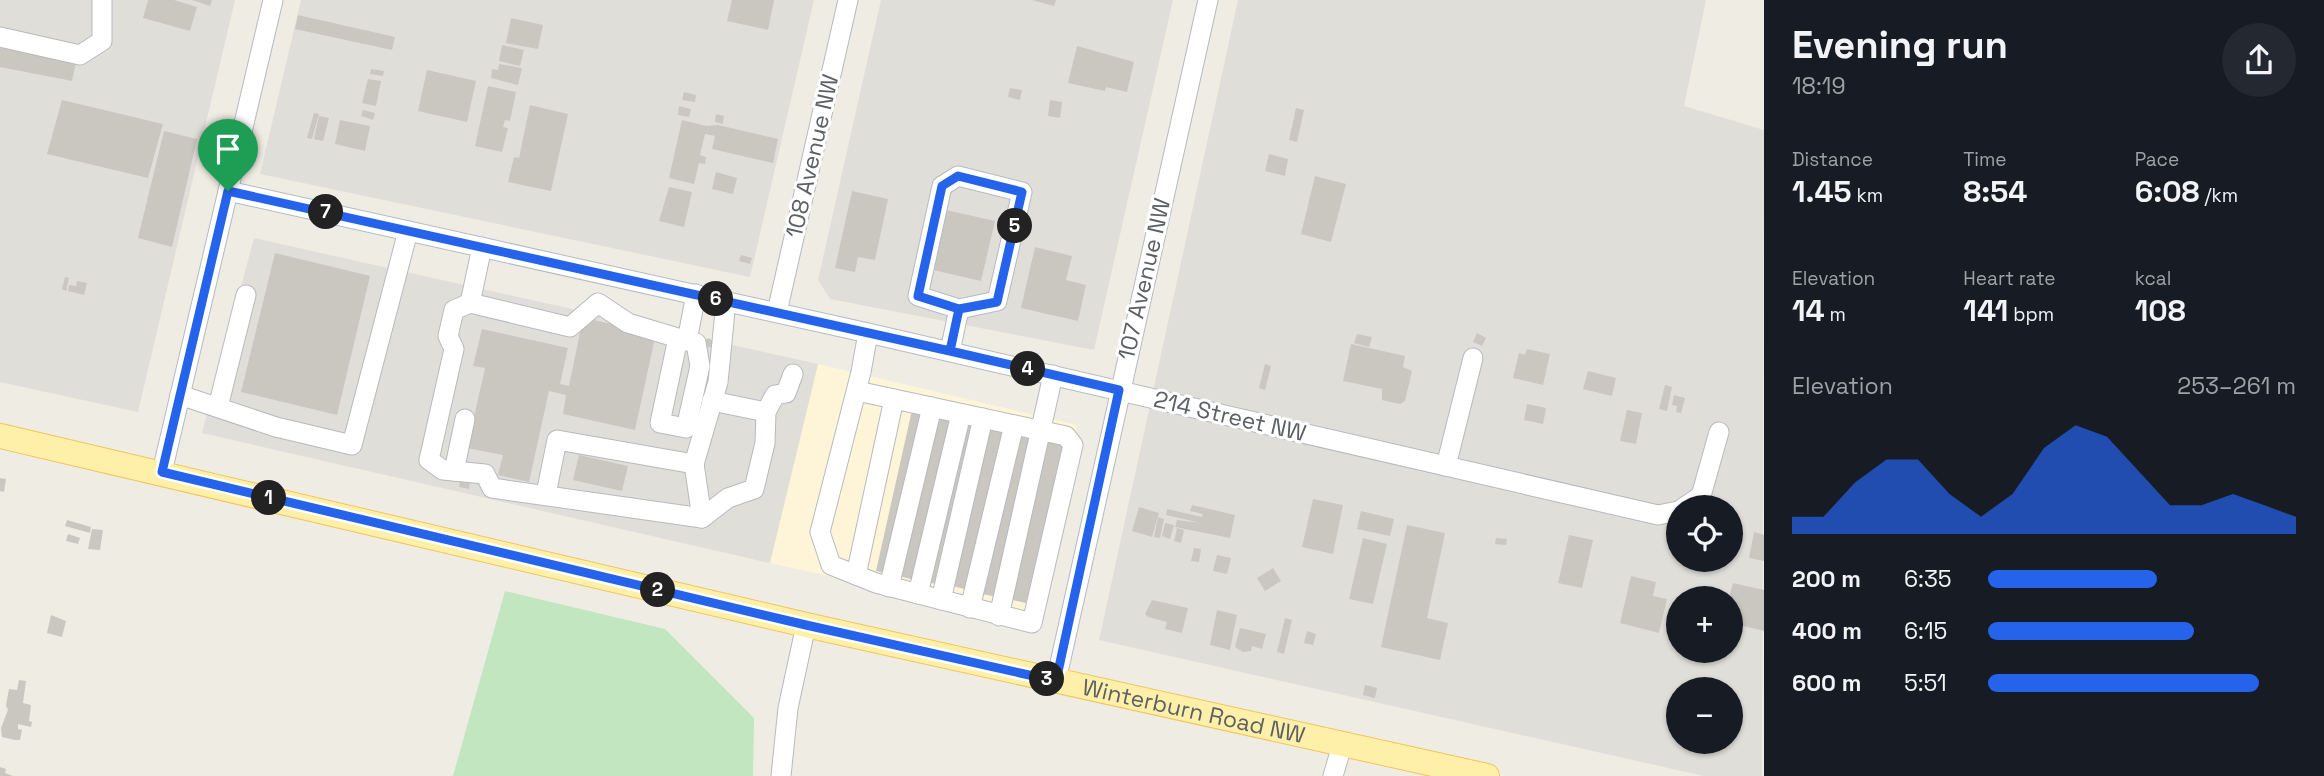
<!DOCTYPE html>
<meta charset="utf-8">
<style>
body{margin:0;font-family:"Space Grotesk",sans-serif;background:#242831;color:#f1f3f6;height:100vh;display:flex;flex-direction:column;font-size:26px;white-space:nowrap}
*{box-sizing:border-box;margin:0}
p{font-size:23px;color:#9ea1a6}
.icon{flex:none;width:38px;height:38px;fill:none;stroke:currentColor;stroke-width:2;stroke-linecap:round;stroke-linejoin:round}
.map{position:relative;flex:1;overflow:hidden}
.panel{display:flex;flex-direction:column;background:#171b24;width:560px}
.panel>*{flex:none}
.controls{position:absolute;left:1666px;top:495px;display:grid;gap:14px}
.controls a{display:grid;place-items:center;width:77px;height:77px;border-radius:50%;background:#171b24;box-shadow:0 2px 5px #0004;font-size:35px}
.pin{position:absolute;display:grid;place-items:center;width:60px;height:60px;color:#fff;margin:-72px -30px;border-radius:50% 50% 50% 0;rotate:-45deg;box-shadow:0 0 7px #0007}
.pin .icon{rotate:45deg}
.km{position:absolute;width:35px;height:35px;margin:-18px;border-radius:50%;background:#222;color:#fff;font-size:19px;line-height:35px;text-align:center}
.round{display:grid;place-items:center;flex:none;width:74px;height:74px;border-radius:37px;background:#242831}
.head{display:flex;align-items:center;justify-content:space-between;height:119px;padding:0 28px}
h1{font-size:38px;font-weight:700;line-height:52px}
.stats{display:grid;grid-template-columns:repeat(3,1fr);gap:10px;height:119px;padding:7px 28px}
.stats div{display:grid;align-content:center}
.stats b{font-size:30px;font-weight:700}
.stats small{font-size:19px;font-weight:400}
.stats p{font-size:19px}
.chart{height:196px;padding:14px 28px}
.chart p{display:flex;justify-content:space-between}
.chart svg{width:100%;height:126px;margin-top:7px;fill:#2563eb;opacity:.7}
ul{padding:0 28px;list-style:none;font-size:23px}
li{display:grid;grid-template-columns:112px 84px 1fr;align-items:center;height:52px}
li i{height:18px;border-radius:9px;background:#2563eb}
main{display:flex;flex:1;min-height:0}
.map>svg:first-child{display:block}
.commercial{fill:#fef5d9}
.industrial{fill:#e0ded8;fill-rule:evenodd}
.green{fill:#c1e6c0}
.building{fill:#cac7c1}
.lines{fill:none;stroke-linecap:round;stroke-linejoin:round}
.minor-casing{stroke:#b6babe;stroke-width:21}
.major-casing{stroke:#f3c559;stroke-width:26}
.minor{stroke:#fff;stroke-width:19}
.major{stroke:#fff0a9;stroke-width:24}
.route-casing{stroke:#fff;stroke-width:14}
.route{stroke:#2563eb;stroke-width:9}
.labels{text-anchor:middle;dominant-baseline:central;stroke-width:6;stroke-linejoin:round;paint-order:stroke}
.street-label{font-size:23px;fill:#5c6065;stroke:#fff}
</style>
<main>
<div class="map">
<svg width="1764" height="776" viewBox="0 0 1764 776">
<rect width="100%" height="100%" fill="#efece4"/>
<!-- commercial -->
<path class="commercial" d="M818,364L1077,425L1031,621L770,563Z"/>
<!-- industrial -->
<g class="industrial">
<path d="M0,0H235L138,412L0,382Z"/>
<path d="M301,0H814L750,277L260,174Z"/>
<path d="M881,0H1173L1094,350L830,299L818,280Z"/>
<path d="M1238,0H1706L1684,106L1764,130L1762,776H1704L1099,640ZM1678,508H1731V560H1678ZM1678,598H1731V651H1678ZM1678,690H1731V742H1678Z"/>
<path d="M254,238L818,364L770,563L202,433Z"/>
</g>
<!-- green -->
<path class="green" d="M505,591L665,629L754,718L753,776H453Z"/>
<!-- building -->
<g class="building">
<path d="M148,0H174L197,7L190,31L143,18Z"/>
<path d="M192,0H212L210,6Z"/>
<path d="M732,0H774L768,30L727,21Z"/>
<path d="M1032,0H1056L1054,6Z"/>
<path d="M298,15L395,37L392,50L295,29Z"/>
<path d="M511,18L543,25L538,49L506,43Z"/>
<path d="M502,45L524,50L520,66L499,61Z"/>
<path d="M0,46L76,62L72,81L0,67Z"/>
<path d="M1077,46L1134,62L1127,92L1106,87L1105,91L1068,83Z"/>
<path d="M499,64L522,68L518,85L491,78L492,69L498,70Z"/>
<path d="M371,69L384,71L383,76L370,74Z"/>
<path d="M427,70L476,81L467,122L418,111Z"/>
<path d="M368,79L381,81L376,106L362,103Z"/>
<path d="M488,86L516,92L510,121L505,120L503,127L508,128L502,152L475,146Z"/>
<path d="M1010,88L1022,90L1020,100L1008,97Z"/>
<path d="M684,92L696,95L695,102L682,100Z"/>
<path d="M62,100L163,124L148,178L47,154Z"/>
<path d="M1050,100L1062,102L1060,118L1048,116Z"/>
<path d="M530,105L568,114L551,191L508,182L514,157L519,158Z"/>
<path d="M679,106L691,109L689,117L678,115Z"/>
<path d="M1296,108L1304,110L1297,142L1289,140Z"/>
<path d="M363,110L375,113L373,120L361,116Z"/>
<path d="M314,113L319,114L312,139L307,138Z"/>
<path d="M716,114L724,116L723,124L715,122Z"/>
<path d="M319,116L329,118L323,141L314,139Z"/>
<path d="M340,120L370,126L365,151L335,144Z"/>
<path d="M682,120L706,126L718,125L778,139L773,163L712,149L715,136L705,134L700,155L706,157L705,164L699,163L694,184L669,178Z"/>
<path d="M164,131L197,139L172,247L138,238Z"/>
<path d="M1269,154L1288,159L1285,176L1265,171Z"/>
<path d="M716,172L737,178L733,194L712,189Z"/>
<path d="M1315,176L1346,184L1331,242L1301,234Z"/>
<path d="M669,187L692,192L684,227L659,221Z"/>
<path d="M852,191L888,199L875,260L858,257L855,272L835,268Z"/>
<path d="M946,210L995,221L981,281L933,270Z"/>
<path d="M1035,247L1072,256L1066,280L1086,285L1078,321L1021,308Z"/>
<path d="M275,253L370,276L337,415L241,392Z"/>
<path d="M741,255L752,258L750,264L739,261Z"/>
<path d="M65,277L69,278L66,291L62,289Z"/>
<path d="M77,281L87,283L84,295L68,291L69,285L76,286Z"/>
<path d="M583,318L656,333L635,430L563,414L566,395L549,391L529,482L498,475L503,455L467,448L485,368L473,366L482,329L568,348L560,384L569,386Z"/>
<path d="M1477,333L1486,338L1482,346L1473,342Z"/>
<path d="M1357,334L1372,337L1369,347L1354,343Z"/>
<circle cx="708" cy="343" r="4.5"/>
<path d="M1351,344L1405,356L1403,367L1412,371L1405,401L1400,404L1382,400V389L1343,381Z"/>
<path d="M1527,349L1550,354L1543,385L1513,378L1519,353L1525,355Z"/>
<path d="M1265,364L1271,366L1265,390L1259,388Z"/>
<path d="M1588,371L1616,378L1612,396L1583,389Z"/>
<path d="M1665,385L1672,387L1667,411L1659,409Z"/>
<path d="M1674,395L1685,398L1681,413L1676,412L1677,406L1672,405Z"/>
<path d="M1527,404L1546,408L1543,424L1524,420Z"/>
<path d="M912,410L925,412L889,574L876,571Z"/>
<path d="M1627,410L1642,413L1636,444L1620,441Z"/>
<path d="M937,415L956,420L918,581L899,576Z"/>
<path d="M967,422L978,424L939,585L928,582Z"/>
<path d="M987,427L1006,431L968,590L949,585Z"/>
<path d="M1016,434L1035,438L996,597L978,593Z"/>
<path d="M1046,440L1064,445L1026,603L1008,599Z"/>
<path d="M579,455L628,466L622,491L573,480Z"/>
<path d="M0,478L6,479L4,492L0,491Z"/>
<path d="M460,480L470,482L469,489L459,487Z"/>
<path d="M1313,499L1343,505L1333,554L1302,547Z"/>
<path d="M1192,505L1235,515L1230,538L1175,527L1177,520L1201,523L1166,515L1167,509L1202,517L1203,514L1190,511Z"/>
<path d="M1139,507L1159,513L1152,537L1132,531Z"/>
<path d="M1361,511L1394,519L1390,536L1357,529Z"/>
<path d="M1158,517L1164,519L1160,538L1154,537Z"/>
<path d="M67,520L91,527L90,533L65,526Z"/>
<path d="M1165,523L1174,525L1170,539L1162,536Z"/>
<path d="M1407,525L1445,533L1427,618L1448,623L1440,660L1381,647Z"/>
<path d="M1177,528L1184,530L1181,543L1174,541Z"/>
<path d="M92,529L103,530L100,550L88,549Z"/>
<path d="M1754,532L1764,535V561L1749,558Z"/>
<path d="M68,534L80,538L78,544L66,541Z"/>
<path d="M1569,535L1593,540L1582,588L1558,583Z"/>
<path d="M1363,538L1387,544L1373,604L1349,599Z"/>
<path d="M1496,538L1507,539L1506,545L1495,544Z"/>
<path d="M1194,548L1201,549L1199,562L1191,561Z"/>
<path d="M1217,555L1231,558L1227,574L1213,571Z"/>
<path d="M1273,568L1281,581L1265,591L1257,578Z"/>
<path d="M1631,576L1656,582L1653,596L1667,599L1659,633L1620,623Z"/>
<path d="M1733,583L1764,590V631L1731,623L1729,598Z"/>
<path d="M1152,600L1188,608L1182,633L1165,629L1167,622L1148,617L1145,614Z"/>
<path d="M1217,610L1237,615L1230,650L1210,645Z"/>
<path d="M51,615L66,621L62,637L47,633Z"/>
<path d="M1285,618L1292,620L1284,654L1277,652Z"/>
<path d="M1240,628L1266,634L1262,649L1252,646L1251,651L1243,652L1235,647Z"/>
<path d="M1307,631L1316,634L1313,645L1304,643Z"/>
<path d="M19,680L26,681L23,703L31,705L29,721L32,722L31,727L18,724V729L22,730L20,740H15L2,737L1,728L8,710L6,705L9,689L17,690Z"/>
<path d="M1365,685L1377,688L1375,698L1363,695Z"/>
<path d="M0,767L6,769L5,773L13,776H0Z"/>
</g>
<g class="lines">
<defs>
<g id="minor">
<path d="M0,37L80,55L102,41V0"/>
<path d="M228,191L868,333L1658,515L1678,511"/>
<path d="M482,247L470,303L570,327L598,303L628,323L678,338L660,423L686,428L700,366L696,343L678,338"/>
<path d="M470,303L454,310L448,336L454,349L429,460L443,470L485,474L492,488L702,518L728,498L754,489L765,443L766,412L775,395L786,393L793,374"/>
<path d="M777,312L848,0"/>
<path d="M687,341L696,294"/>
<path d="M950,351L959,309L918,296L942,186L958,176L1022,192L997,301L959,309"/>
<path d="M857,391L1066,436L1073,445L1032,623L876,583L831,565L820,532L861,372L868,333"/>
<path d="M180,395L276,427L352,445L408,231"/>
<path d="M712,401L766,412"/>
<path d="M218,407L246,295"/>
<path d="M694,464L718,382L726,301"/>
<path d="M1446,466L1473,358"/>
<path d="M454,471L465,419"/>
<path d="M162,472L273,0"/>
<path d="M546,494L557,440L694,464L702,518"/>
<path d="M1683,508L1701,496L1719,432"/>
<path d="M856,575L894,399"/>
<path d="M889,587L932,407"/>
<path d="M918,594L961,414"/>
<path d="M941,600L983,418"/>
<path d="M970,608L1014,425"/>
<path d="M999,616L1053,375"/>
<path d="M1056,681L1208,0"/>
<path d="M781,776L788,708L806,625"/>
<path d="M1333,776L1343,742"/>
</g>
<g id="major">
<path id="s1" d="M0,436L806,625L1487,776"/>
</g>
</defs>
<!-- minor casing -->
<use href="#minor" class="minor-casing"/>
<!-- major casing -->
<use href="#major" class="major-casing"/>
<!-- minor -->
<use href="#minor" class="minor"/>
<!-- major -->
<use href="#major" class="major"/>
</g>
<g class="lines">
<defs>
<path id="route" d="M228,191L162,472L806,625L1056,681L1119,390L950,351L959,309L918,296L942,186L958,176L1022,192L997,302L959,309L950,351L228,191"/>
</defs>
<!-- route casing -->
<use href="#route" class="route-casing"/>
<!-- route -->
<use href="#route" class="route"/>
</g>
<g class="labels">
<!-- street labels -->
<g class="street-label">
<text transform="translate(812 156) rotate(-77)">108 Avenue NW</text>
<text transform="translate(1144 279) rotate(-77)">107 Avenue NW</text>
<text transform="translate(1230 416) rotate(13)">214 Street NW</text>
<text stroke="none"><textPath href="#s1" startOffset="1225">Winterburn Road NW</textPath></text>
</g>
</g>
</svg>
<div class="controls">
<a><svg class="icon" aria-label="locate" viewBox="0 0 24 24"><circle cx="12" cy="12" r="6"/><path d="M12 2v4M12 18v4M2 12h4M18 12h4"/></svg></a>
<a>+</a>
<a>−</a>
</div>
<div class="pin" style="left:228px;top:191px;background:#1e9e55"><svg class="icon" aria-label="arrive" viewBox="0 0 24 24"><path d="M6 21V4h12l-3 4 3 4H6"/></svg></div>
<b class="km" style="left:269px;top:498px">1</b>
<b class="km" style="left:658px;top:590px">2</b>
<b class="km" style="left:1047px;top:679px">3</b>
<b class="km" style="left:1028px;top:369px">4</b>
<b class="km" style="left:1015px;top:226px">5</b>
<b class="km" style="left:716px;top:299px">6</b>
<b class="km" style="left:326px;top:212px">7</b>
</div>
<section class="panel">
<div class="head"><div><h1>Evening run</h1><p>18:19</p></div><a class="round"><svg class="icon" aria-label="share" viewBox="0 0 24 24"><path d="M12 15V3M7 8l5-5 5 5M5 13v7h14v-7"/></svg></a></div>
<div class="stats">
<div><p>Distance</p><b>1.45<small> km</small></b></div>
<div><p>Time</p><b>8:54</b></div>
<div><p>Pace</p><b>6:08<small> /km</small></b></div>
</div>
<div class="stats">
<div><p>Elevation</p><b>14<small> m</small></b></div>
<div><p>Heart rate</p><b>141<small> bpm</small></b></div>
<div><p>kcal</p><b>108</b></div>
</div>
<div class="chart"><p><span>Elevation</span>253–261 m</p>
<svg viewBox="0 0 160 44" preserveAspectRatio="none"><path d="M0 44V38L10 38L20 26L30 18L40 18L50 30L60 38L70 30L80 14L90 6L100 10L110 22L120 34L130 34L140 30L150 34L160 38V44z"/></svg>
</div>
<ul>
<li><b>200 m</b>6:35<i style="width:55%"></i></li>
<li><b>400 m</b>6:15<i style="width:67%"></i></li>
<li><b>600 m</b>5:51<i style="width:88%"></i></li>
</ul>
</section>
</main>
